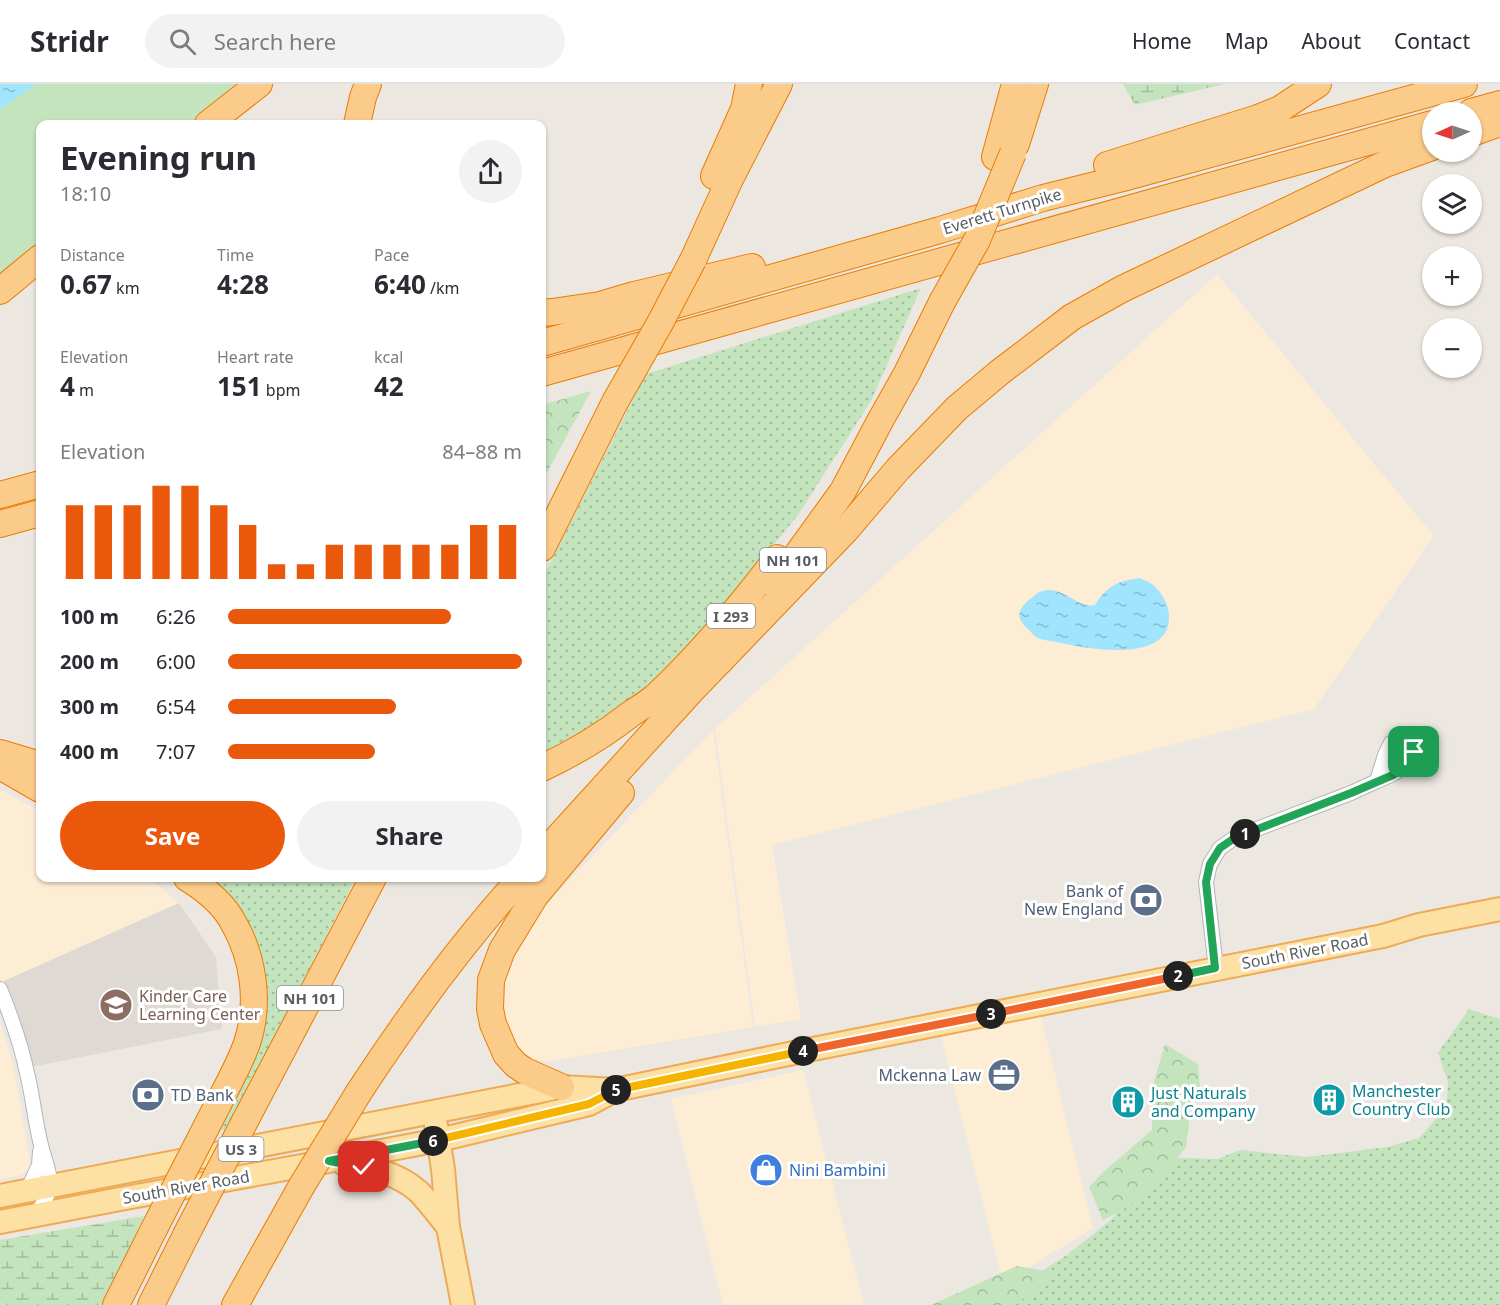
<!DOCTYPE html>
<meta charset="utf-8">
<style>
body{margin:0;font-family:"Noto Sans",sans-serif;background:#f2f2f3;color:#2b2b33;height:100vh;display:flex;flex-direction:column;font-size:22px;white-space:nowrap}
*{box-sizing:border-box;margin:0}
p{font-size:20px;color:#7c7c81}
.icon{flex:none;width:33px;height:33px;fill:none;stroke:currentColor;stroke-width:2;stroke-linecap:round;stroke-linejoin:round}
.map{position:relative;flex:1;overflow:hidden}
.sheet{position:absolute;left:36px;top:36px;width:510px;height:762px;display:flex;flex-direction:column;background:#fff;border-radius:12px;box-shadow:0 2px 4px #0004}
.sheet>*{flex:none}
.needle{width:39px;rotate:267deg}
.controls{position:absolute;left:1422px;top:18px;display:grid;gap:12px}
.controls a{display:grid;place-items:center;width:60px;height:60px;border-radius:50%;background:#fff;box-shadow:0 2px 4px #0004;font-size:30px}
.pin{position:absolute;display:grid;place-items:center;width:51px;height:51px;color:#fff;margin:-26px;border-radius:12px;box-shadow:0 3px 9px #0006}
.km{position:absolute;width:30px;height:30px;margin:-15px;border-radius:50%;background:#222;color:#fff;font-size:16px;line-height:30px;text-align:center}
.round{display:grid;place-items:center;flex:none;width:63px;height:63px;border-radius:32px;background:#f2f2f3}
.headline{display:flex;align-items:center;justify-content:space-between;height:102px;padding:0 24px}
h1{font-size:33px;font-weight:700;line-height:45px}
.stats{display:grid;grid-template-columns:repeat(3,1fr);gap:9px;height:102px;padding:6px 24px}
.stats div{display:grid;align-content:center}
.stats b{font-size:26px;font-weight:700}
.stats small{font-size:16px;font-weight:400}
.stats p{font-size:16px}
.chart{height:168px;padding:12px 24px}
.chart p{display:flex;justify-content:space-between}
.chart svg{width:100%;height:108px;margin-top:6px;stroke:#ea580c;stroke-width:6}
.primary-button{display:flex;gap:12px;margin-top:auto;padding:12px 24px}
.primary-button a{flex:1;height:69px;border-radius:36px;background:#ea580c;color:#fff;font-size:24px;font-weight:700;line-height:69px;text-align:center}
.primary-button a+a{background:#f2f2f3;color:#2b2b33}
ul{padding:0 24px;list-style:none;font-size:20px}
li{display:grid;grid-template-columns:96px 72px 1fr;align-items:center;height:45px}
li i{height:15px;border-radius:8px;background:#ea580c}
header{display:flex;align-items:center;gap:36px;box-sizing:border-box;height:84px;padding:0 30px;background:#fff;border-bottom:2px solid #e1e1e2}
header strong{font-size:28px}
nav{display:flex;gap:33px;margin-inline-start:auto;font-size:21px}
.search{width:420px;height:54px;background:#f2f2f3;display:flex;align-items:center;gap:15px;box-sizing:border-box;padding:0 21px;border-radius:33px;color:#7c7c81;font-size:22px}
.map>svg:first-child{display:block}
.commercial{fill:#fdedd5}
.education{fill:#ded9d2}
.grass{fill:url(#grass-dots)}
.forest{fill:url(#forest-crowns)}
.wetland{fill:url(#wetland-marsh)}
.park{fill:#c3e4bd}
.water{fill:url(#water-ripples)}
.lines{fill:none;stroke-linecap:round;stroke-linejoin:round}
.minor-casing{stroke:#b1b5b8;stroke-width:16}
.primary-casing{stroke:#eeab57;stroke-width:26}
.motorway-casing{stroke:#e97c04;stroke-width:28}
.minor{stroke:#fff;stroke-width:14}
.primary{stroke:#fde0a4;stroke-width:22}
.motorway{stroke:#fbcb89;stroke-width:26}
.motorway-bridge-casing{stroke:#e97c04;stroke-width:28;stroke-linecap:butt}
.motorway-bridge{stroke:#fbcb89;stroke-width:26}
.split-1-casing{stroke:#fff;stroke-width:12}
.split-2-casing{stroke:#fff;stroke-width:12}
.split-3-casing{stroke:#fff;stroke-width:12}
.split-4-casing{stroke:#fff;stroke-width:12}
.split-5-casing{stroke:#fff;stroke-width:12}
.split-6-casing{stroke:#fff;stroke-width:12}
.split-7-casing{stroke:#fff;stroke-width:12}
.split-1{stroke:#22a559;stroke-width:8}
.split-2{stroke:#22a559;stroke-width:8}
.split-3{stroke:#f0652b;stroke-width:8}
.split-4{stroke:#f0652b;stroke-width:8}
.split-5{stroke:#f5b400;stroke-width:8}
.split-6{stroke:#f5b400;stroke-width:8}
.split-7{stroke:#22a559;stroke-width:8}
.labels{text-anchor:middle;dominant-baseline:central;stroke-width:6;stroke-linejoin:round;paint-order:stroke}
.shield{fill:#fff;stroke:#8b8e90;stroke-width:1.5}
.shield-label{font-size:15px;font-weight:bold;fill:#595e61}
.street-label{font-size:16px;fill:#595e61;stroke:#fff}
.service-label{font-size:16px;fill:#4e5e75;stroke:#fff;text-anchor:end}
.education-label{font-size:16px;fill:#785e54;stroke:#fff;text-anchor:start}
.culture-label{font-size:16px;fill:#0d838f;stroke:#fff;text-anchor:start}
.shop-label{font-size:16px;fill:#366cbe;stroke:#fff;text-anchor:start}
</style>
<header>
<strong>Stridr</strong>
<div class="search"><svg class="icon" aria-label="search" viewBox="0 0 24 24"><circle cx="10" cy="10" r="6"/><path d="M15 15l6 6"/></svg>Search here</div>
<nav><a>Home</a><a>Map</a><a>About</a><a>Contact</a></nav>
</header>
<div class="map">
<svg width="1500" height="1221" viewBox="0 0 1500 1221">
<defs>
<pattern id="grass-dots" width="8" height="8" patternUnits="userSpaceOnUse" patternTransform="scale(1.5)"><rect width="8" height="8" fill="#c3e4bd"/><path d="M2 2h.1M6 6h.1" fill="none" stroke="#a1bc9d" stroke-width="1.8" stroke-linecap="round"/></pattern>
<pattern id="forest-crowns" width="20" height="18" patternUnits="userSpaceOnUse" patternTransform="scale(1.5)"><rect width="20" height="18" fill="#c3e4bd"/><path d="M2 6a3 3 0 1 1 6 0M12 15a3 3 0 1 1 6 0" fill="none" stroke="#a1bc9d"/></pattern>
<pattern id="wetland-marsh" width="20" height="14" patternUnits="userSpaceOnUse" patternTransform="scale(1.5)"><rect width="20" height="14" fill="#c3e4bd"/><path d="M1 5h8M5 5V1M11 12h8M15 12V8" fill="none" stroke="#a1bc9d"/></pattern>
<pattern id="water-ripples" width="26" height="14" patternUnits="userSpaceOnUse" patternTransform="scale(1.5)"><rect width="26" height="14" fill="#a0e4fd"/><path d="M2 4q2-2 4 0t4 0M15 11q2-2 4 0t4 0" fill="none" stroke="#85bcd0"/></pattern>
</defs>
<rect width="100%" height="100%" fill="#ece8e1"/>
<!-- commercial -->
<g class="commercial">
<path d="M1217,190L1434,452L1314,625L772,761L801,936L755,942L715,645Z"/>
<path d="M713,646L753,943L547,978L526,973L509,955L497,925L498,893L517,851Z"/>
<path d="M0,706L40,727V794H145L159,802L179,819L0,899Z"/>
<path d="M1041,933L1093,1144L1003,1199L941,952Z"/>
<path d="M0,938L14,984L30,1079L28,1086L23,1090L0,1096Z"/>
<path d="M803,986L864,1221H723L671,1015Z"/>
</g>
<!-- education -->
<path class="education" d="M179,819L216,873L222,945L31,983L4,897Z"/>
<!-- grass -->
<g class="grass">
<path d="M921,204L871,317L798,431L715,534L623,625L542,669V495L646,290Z"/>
<path d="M194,794H356L227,1046H216L258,961L266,920L264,890Z"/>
<path d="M1469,925L1500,935V1221H989L1067,1171L1111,1136L1159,1073L1217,1075L1240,1066L1307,1073L1387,1063L1419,1054L1440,1030L1447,1015L1448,998L1438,969Z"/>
</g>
<!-- forest -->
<g class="forest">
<path d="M591,307L542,398V321Z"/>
<path d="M1165,960L1198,980L1200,1005L1191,1020L1186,1063L1167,1086L1128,1123L1103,1136L1089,1103L1102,1089L1152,1046V1004Z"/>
<path d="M1017,1182L1058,1189L1015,1221H931Z"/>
</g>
<!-- wetland -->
<g class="wetland">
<path d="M1123,0H1225L1135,21Z"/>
<path d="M144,1132L113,1205L104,1221H0V1156Z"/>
</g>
<!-- park -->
<path class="park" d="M37,0H252L202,40H40V171L0,203V25Z"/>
<!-- water -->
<g class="water">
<path d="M0,0H37L0,25Z"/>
<path d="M1140,494C1144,496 1149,498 1152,500C1161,507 1169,521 1169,532C1171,580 1088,565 1061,559C1053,557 1045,557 1038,554C1034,552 1031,548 1028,545C1016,534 1017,526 1029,516C1033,513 1036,509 1040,508C1062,499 1076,525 1095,521C1107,501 1119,497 1140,494Z"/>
</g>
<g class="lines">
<defs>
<g id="minor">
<path d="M1407,656L1414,668C1403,687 1396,689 1377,697L1385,671L1391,659Z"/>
<path d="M1216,884L1206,798L1210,780L1220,764L1236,753L1351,709L1377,697"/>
<path d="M0,905C11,932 21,960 27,989C33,1013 35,1038 41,1061C44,1075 51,1088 50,1102C49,1112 41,1122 36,1131"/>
<path d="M27,1107L39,1081L40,1067"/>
</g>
<g id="primary">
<path d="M436,1041L443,1085L448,1143L463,1221"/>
<path d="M344,1080C370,1083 397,1089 418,1107C429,1118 438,1131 448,1143"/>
<path d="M0,1112L561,1003L615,1006L808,966L1383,852L1419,841L1500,825"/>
<path d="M0,1138L120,1115L329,1077L439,1056L589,1020L615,1006"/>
</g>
<g id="motorway">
<path d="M1471,28L1500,20"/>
<path d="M208,40L259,0"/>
<path d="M357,40L363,13L368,0"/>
<path d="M1472,49L1500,39"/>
<path d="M1016,60L1035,0"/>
<path d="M995,73L1015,0"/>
<path d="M1107,81L1258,34L1280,25L1318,0"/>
<path d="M714,92L744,25L749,0"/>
<path d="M693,176L730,95L779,0"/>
<path d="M0,207L40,174"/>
<path d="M542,229L552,228L600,221L634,211L752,183"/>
<path d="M542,259L940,146L1043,114L1123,94L1464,0"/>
<path d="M542,289L1432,40"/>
<path d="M0,411L40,400"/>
<path d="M0,440L40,429"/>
<path d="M542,464L615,318"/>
<path d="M775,501L843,407L880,337L907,289L942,218"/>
<path d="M720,577L846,446L898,385L957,324L1000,288L1072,233L1122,205L1385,80L1432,63"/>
<path d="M0,669L40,681"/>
<path d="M0,682L40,705"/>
<path d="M542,684C574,669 604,651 632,629C640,624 648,619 655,613C700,571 740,523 777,474"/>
<path d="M542,771L692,606L720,577L729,565"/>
<path d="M187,794C205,805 223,819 233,838C254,874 260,920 247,959C239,982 226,1004 215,1026"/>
<path d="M561,1003L525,987L516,981L506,970L493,940L490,925L491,896L502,866L535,812L621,709"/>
<path d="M359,1008C408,933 461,860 521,794"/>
<path d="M246,1035L373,794"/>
<path d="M116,1221L153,1147"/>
<path d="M151,1221L186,1151"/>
<path d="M235,1221L301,1103"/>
</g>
</defs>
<!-- minor casing -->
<use href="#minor" class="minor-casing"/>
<!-- primary casing -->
<use href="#primary" class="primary-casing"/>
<!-- motorway casing -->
<use href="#motorway" class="motorway-casing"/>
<!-- minor -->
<use href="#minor" class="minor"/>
<!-- primary -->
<use href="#primary" class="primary"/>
<!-- motorway -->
<use href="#motorway" class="motorway"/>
<defs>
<g id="motorway-bridge">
<path d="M942,218L977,156L1013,69"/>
<path d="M615,318L660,239L693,176"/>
<path d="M301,1103L359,1008"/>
<path d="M153,1147L215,1026"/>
<path d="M186,1151L246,1035"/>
</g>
</defs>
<!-- motorway-bridge casing -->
<use href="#motorway-bridge" class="motorway-bridge-casing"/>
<!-- motorway-bridge -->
<use href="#motorway-bridge" class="motorway-bridge"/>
</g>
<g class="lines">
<defs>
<path id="split-1" d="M1245,750L1351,709L1393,691L1406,681L1414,668"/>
<path id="split-2" d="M1178,892L1215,884L1206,798L1210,780L1220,764L1236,753L1245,750"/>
<path id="split-3" d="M991,930L1178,892"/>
<path id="split-4" d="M803,967L991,930"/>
<path id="split-5" d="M616,1006L803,967"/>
<path id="split-6" d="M433,1057L589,1020L616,1006"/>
<path id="split-7" d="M364,1083L329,1077L433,1057"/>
</defs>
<!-- split-1 casing -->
<use href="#split-1" class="split-1-casing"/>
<!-- split-2 casing -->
<use href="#split-2" class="split-2-casing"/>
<!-- split-3 casing -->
<use href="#split-3" class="split-3-casing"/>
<!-- split-4 casing -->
<use href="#split-4" class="split-4-casing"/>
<!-- split-5 casing -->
<use href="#split-5" class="split-5-casing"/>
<!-- split-6 casing -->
<use href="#split-6" class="split-6-casing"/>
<!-- split-7 casing -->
<use href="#split-7" class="split-7-casing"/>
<!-- split-1 -->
<use href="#split-1" class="split-1"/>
<!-- split-2 -->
<use href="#split-2" class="split-2"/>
<!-- split-3 -->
<use href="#split-3" class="split-3"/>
<!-- split-4 -->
<use href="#split-4" class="split-4"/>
<!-- split-5 -->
<use href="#split-5" class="split-5"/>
<!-- split-6 -->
<use href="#split-6" class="split-6"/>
<!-- split-7 -->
<use href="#split-7" class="split-7"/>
</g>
<!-- icons -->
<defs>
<symbol id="bank-disc" viewBox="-11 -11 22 22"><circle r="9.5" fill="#5c6f8a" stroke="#fff"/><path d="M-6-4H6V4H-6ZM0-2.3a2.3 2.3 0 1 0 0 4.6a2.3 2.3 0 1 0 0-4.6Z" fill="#fff"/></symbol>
<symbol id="school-disc" viewBox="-11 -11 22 22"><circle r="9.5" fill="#8d6e63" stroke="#fff"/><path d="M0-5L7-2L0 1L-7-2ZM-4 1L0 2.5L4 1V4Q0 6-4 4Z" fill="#fff"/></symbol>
<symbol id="office-disc" viewBox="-11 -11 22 22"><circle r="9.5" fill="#5c6f8a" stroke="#fff"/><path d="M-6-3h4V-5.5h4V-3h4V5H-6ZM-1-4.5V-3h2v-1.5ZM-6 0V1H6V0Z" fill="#fff"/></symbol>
<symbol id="building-disc" viewBox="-11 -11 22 22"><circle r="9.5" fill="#0f9aa8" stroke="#fff"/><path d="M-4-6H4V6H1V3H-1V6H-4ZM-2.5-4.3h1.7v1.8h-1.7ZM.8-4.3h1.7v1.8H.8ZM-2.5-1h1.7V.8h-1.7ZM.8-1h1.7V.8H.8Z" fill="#fff"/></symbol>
<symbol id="shop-disc" viewBox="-11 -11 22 22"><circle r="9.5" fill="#3f7fe0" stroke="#fff"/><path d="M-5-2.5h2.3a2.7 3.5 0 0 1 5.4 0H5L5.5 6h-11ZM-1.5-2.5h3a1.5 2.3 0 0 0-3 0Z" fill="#fff"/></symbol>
</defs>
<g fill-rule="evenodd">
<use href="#bank-disc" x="1127" y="797" width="38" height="38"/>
<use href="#school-disc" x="97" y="902" width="38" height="38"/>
<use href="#office-disc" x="985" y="972" width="38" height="38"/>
<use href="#bank-disc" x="129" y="992" width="38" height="38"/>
<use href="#building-disc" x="1310" y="997" width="38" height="38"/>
<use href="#building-disc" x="1109" y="999" width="38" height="38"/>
<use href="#shop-disc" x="747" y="1067" width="38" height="38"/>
</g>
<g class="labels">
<!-- shield labels -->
<g class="shield">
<rect x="760" y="464" width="66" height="24" rx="4.5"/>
<rect x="707" y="520" width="48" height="24" rx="4.5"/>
<rect x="277" y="902" width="66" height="24" rx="4.5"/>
<rect x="218.5" y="1053" width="45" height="24" rx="4.5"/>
</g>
<g class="shield-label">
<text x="793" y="476">NH 101</text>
<text x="731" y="532">I 293</text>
<text x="310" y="914">NH 101</text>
<text x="241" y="1065">US 3</text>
</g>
<!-- street labels -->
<g class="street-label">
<text transform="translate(1002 127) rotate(-17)">Everett Turnpike</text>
<text transform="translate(1305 867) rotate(-11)">South River Road</text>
<text transform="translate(186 1103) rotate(-10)">South River Road</text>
</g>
<!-- service labels -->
<g class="service-label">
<text x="1123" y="807">Bank of<tspan x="1123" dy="18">New England</tspan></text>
<text x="981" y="991">Mckenna Law</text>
<text x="171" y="1011" text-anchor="start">TD Bank</text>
</g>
<!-- education labels -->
<g class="education-label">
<text x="139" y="912">Kinder Care<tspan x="139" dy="18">Learning Center</tspan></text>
</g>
<!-- culture labels -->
<g class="culture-label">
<text x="1352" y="1007">Manchester<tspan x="1352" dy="18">Country Club</tspan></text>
<text x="1151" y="1009">Just Naturals<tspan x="1151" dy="18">and Company</tspan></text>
</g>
<!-- shop labels -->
<g class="shop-label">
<text x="789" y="1086">Nini Bambini</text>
</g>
</g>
</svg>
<div class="controls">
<a><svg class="needle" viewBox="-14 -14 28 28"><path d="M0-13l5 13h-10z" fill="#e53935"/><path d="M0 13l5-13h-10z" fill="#7c7c81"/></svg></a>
<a><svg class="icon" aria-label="layers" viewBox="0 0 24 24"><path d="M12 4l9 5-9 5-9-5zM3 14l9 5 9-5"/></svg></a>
<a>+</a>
<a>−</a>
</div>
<div class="pin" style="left:1414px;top:668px;background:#1e9e55"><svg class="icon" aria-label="arrive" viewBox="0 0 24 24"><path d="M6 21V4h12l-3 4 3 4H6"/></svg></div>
<div class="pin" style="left:364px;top:1083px;background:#d93025"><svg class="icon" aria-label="check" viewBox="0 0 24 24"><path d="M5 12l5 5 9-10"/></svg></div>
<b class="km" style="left:1245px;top:750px">1</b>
<b class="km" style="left:1178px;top:892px">2</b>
<b class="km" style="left:991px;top:930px">3</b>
<b class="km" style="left:803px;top:967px">4</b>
<b class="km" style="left:616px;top:1006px">5</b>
<b class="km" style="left:433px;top:1057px">6</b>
<section class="sheet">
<div class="headline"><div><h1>Evening run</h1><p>18:10</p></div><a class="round"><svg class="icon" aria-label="share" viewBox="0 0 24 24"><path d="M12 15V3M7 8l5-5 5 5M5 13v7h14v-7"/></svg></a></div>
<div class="stats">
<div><p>Distance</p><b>0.67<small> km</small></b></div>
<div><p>Time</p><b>4:28</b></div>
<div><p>Pace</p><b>6:40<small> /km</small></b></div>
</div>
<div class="stats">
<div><p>Elevation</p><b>4<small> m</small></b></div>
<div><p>Heart rate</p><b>151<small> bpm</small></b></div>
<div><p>kcal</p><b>42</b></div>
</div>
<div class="chart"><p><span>Elevation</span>84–88 m</p>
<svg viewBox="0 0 160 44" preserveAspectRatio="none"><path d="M5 44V14M15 44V14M25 44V14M35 44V6M45 44V6M55 44V14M65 44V22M75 44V38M85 44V38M95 44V30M105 44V30M115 44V30M125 44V30M135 44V30M145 44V22M155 44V22"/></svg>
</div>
<ul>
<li><b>100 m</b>6:26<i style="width:76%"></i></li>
<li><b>200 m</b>6:00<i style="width:100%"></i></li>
<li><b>300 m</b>6:54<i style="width:57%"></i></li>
<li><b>400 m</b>7:07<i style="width:50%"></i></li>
</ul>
<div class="primary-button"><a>Save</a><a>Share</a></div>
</section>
</div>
